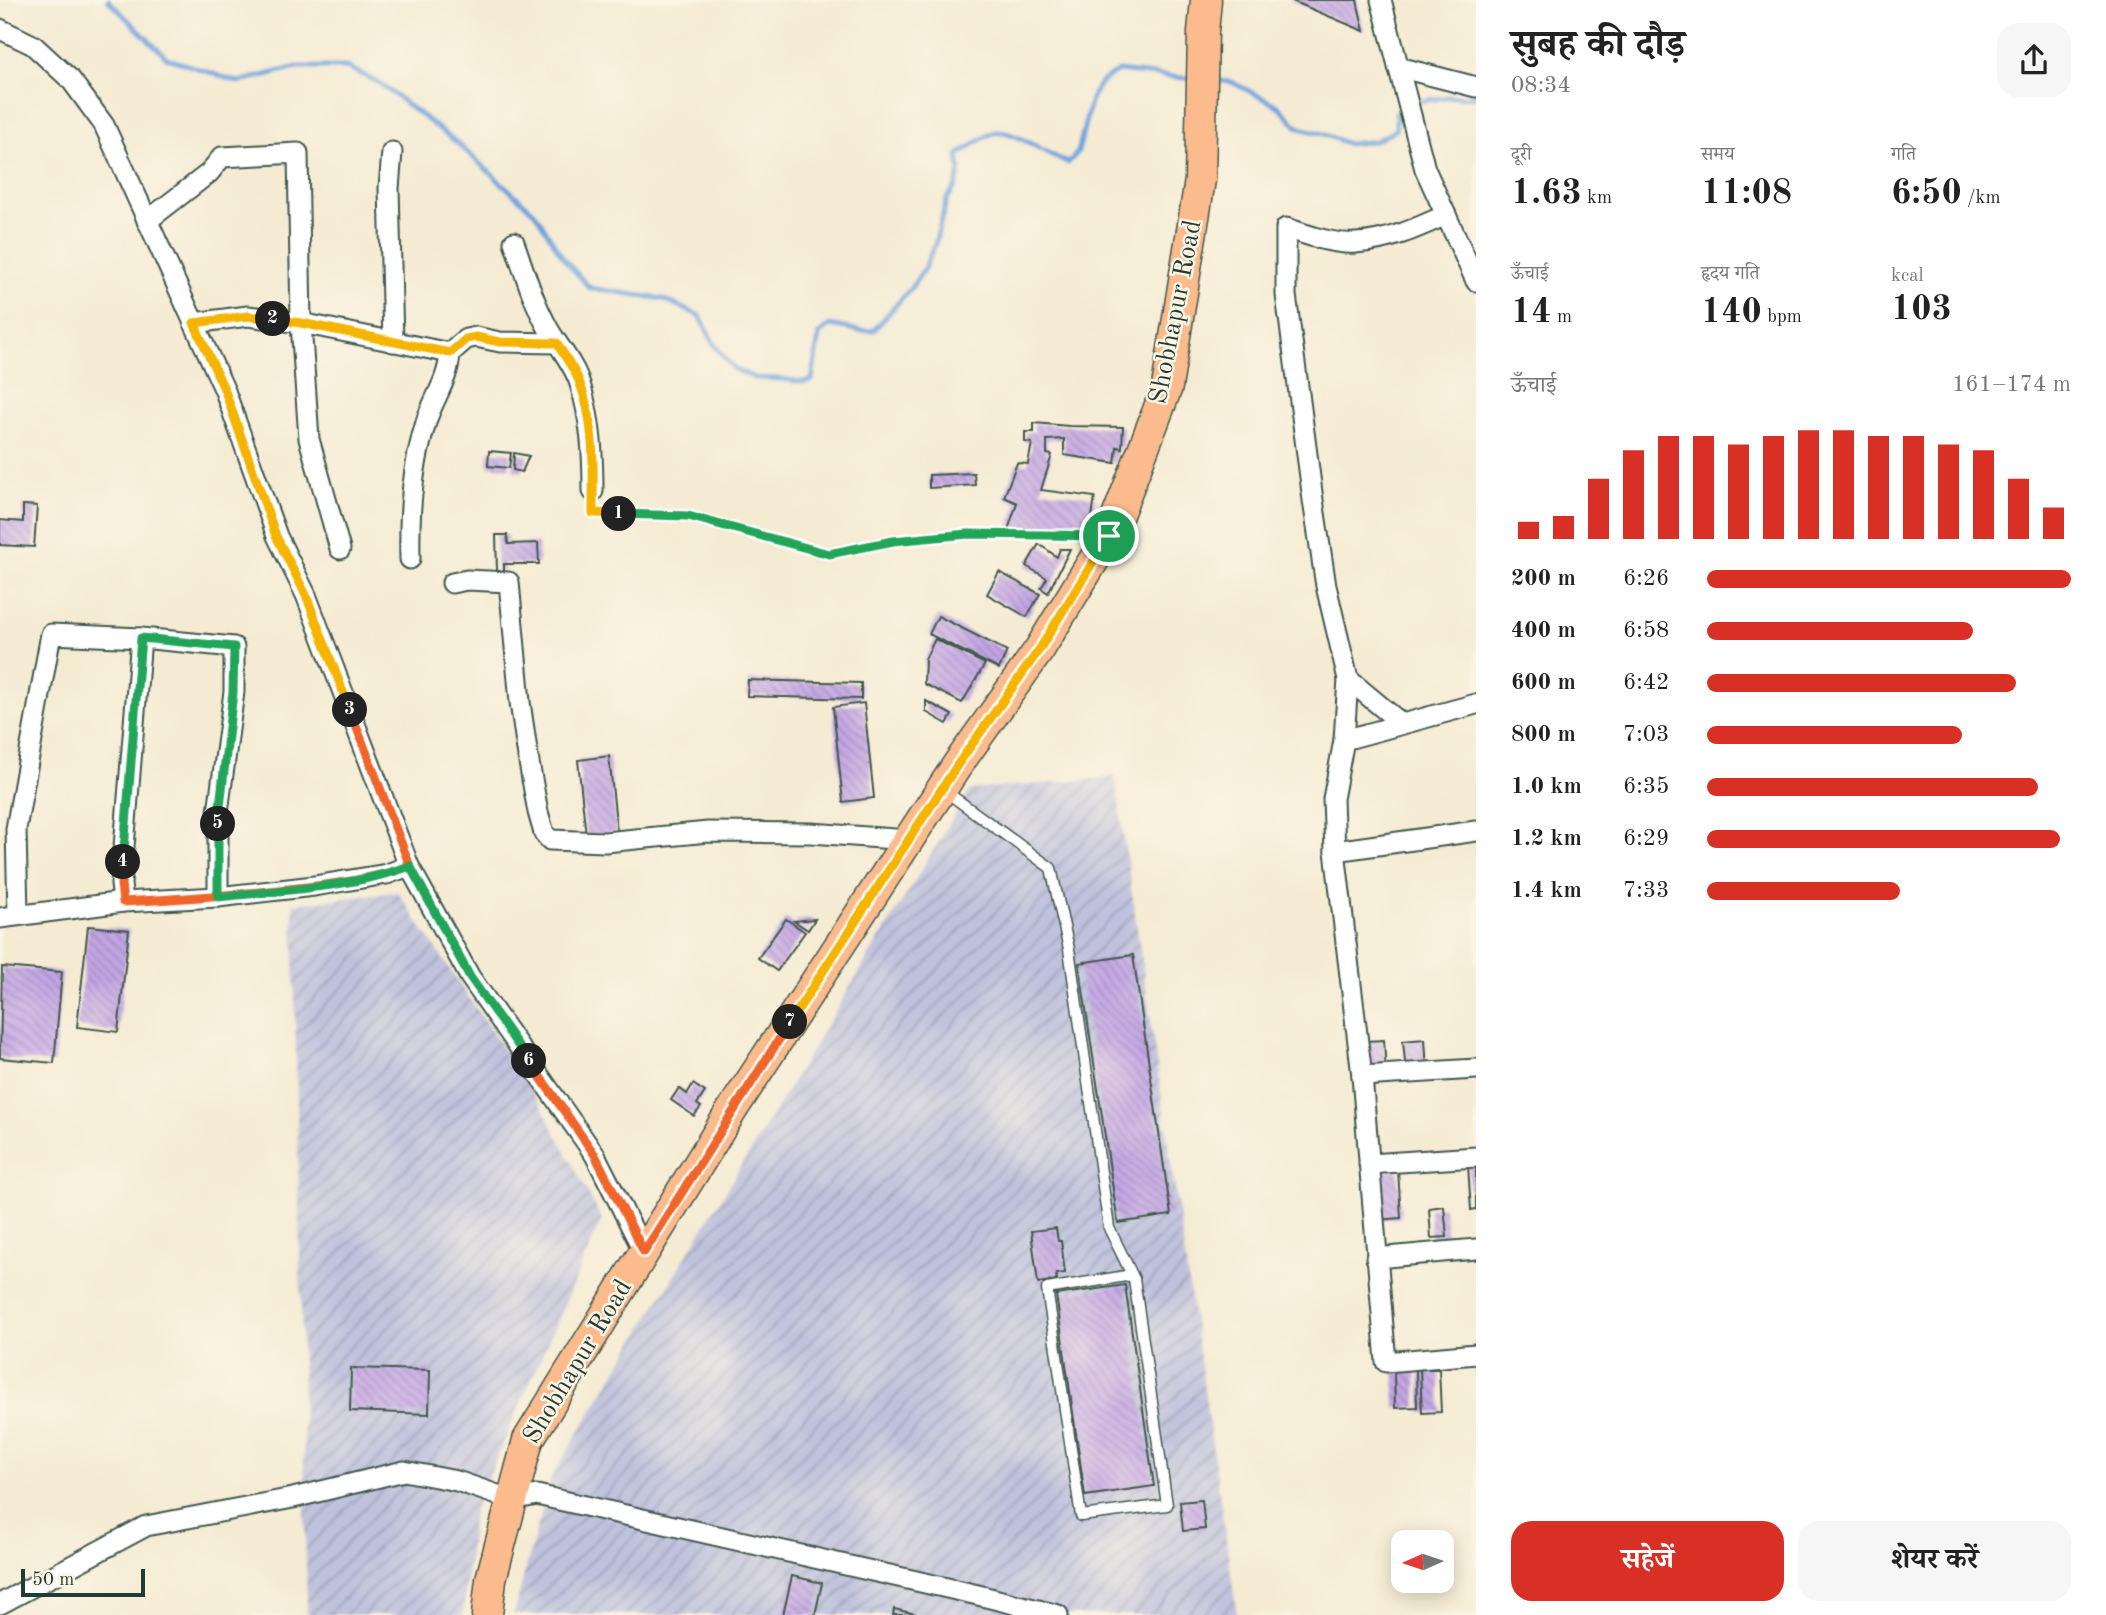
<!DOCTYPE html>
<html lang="hi">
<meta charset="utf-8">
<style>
body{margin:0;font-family:"Old Standard TT","Noto Serif Devanagari",serif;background:#f6f6f6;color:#222;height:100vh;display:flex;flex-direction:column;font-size:26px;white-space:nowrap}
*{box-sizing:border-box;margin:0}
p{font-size:23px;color:#767676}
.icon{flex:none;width:38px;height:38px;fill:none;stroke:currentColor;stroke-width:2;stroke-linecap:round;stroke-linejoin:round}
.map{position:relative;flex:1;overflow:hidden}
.details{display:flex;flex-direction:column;background:#fff;width:630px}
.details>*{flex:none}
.needle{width:46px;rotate:267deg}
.fabs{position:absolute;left:1391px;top:1530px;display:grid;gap:14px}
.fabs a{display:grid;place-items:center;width:63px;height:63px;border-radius:14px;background:#fff;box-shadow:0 4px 18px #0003;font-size:35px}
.scale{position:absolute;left:21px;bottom:18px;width:124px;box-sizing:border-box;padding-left:7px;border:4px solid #1f3d34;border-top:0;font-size:19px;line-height:24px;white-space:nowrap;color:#1f3d34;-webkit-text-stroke:5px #fcf5e5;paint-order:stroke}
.pin{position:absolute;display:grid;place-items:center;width:60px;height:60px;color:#fff;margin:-30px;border:4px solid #fff;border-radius:50%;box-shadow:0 2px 7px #0007}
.km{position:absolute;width:35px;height:35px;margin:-18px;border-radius:50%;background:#222;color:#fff;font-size:19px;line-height:35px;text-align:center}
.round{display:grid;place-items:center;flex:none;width:74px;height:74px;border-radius:21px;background:#f6f6f6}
.head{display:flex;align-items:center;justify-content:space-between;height:119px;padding:0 35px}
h1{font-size:38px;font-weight:700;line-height:52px}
.metrics{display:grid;grid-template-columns:repeat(3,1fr);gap:10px;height:119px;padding:7px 35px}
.metrics div{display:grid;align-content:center}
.metrics b{font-size:35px;font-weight:700}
.metrics small{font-size:19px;font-weight:400}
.metrics p{font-size:19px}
.chart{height:196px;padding:14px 35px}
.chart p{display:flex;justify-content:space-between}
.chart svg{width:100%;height:126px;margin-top:7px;stroke:#d93025;stroke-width:6}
.action{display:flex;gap:14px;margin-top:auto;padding:14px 35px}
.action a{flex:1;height:80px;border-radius:21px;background:#d93025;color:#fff;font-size:28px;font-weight:700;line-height:80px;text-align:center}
.action a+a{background:#f6f6f6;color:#222}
ul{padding:0 35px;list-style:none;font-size:23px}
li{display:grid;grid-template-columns:112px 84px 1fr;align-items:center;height:52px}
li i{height:18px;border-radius:9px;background:#d93025}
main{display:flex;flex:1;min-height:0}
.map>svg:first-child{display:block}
.industrial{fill:url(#industrial-furrows)}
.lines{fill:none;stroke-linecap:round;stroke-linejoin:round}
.stream{stroke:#6ea2db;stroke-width:5}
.building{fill:url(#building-back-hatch)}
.service-casing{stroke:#3f574c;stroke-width:13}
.minor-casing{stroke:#3f574c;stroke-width:23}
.primary-casing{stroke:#3f574c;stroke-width:33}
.path{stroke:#3f574c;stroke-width:2.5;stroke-dasharray:5 5;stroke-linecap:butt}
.service{stroke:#fff;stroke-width:10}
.minor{stroke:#fff;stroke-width:19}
.primary{stroke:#fbbb8d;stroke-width:30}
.split-1-casing{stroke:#fff;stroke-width:14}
.split-2-casing{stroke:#fff;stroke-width:14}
.split-3-casing{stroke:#fff;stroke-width:14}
.split-4-casing{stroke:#fff;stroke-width:14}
.split-5-casing{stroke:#fff;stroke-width:14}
.split-6-casing{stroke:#fff;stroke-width:14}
.split-7-casing{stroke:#fff;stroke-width:14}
.split-8-casing{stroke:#fff;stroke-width:14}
.split-1{stroke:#22a559;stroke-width:9}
.split-2{stroke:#f5b400;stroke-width:9}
.split-3{stroke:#f5b400;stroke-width:9}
.split-4{stroke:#f0652b;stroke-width:9}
.split-5{stroke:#22a559;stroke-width:9}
.split-6{stroke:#22a559;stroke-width:9}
.split-7{stroke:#f0652b;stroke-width:9}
.split-8{stroke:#f5b400;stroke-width:9}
.labels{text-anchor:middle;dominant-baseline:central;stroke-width:5;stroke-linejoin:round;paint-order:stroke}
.street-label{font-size:26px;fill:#1f3d34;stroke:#fcf5e5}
</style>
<main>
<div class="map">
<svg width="1476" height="1615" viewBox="0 0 1476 1615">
<defs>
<pattern id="industrial-furrows" width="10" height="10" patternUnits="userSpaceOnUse" patternTransform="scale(1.75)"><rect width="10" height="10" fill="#bfc2dd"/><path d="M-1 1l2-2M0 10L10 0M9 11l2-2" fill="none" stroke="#9b9fb4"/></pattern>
<pattern id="building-back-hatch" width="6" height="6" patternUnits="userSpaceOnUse" patternTransform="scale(1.75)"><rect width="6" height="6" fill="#c3a5e5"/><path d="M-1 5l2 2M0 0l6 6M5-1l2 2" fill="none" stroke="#9e88ba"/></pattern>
</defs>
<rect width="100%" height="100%" fill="#fcf5e5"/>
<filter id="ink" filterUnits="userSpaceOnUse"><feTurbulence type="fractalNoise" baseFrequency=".0143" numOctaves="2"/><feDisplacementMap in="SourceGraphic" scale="14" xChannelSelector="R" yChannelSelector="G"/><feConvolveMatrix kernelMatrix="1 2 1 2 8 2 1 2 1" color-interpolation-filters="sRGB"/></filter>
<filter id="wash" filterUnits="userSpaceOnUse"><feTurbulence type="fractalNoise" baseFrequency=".00686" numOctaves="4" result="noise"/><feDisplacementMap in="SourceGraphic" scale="28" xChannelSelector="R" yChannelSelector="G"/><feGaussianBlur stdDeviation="1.57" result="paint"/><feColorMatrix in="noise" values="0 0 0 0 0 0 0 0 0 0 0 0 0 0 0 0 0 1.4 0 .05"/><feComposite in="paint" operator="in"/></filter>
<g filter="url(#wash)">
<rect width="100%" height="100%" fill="#f5ebd3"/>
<!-- industrial -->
<g class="industrial">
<path d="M1115,777L1237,1615H513L551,1478L970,790Z"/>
<path d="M398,892L542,1107L602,1219L473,1512L463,1615H307L293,904Z"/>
</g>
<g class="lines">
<!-- stream -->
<g class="stream">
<path d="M108,0L167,58L238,82L297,67H347L379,83L456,142L535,213L564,259L590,288L663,299L700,316L715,346L734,369L755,378L781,379L803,382L812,380L819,334L830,325L860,331L874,330L911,288L924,269L935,244L947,199L956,186L960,169L958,155C969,148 983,136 996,132C1012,129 1050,156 1068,163L1078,152L1091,99L1101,82L1118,71L1193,79"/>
<path d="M1210,80L1232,82L1278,106L1299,128L1321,133L1348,144L1375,141L1396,130V113"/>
<path d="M1421,101L1447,97L1476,96"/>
</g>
</g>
<g id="blocks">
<!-- building -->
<g class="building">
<path d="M1290,0H1357L1364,31Z"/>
<path d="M1034,423L1069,426L1123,427L1122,448L1117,447L1115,463L1064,455V439L1047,440V454L1052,455L1041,490L1095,497L1090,531L1008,530L1017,503L1004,497L1017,463L1028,464L1032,443L1025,442V432H1034Z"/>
<path d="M489,451L511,453L509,468L488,466Z"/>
<path d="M514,453L529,456L522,472L513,470Z"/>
<path d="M974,473L975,485L929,488V475Z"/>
<path d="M23,505L37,506L34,547L0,545V520L23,522Z"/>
<path d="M496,535H507L508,544L538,543L539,564H504V571H497Z"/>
<path d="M1039,544L1057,557L1060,549H1070L1048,593L1041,588L1047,578L1026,566Z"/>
<path d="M999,572L1040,594L1027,617L987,594Z"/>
<path d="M938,616L1007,651L999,669L929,634Z"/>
<path d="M935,639L985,664L962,703L924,684L925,659Z"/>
<path d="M748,680L861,683V699L747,696Z"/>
<path d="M926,701L952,715L947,724L926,712Z"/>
<path d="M864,703L874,798L843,802L833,707Z"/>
<path d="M609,756L617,832L586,836L578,760Z"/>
<path d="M786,919L805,932L777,971L758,958Z"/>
<path d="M815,919L808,930L794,921Z"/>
<path d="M88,926L129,930L118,1032L77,1027Z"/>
<path d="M1133,955L1171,1215L1118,1223L1079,963Z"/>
<path d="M2,967L62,972L54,1063L0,1058Z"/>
<path d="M1425,1039L1427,1070L1406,1072L1403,1041Z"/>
<path d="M1384,1040L1386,1073L1369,1074L1366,1041Z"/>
<path d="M693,1084L705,1092L697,1104L701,1107L694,1116L671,1100L679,1088L687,1094Z"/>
<path d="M1476,1165V1209L1471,1210L1468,1166Z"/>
<path d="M1398,1170L1401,1218L1378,1220L1375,1172Z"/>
<path d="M1444,1206L1447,1237L1431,1238L1429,1208Z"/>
<path d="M1056,1228L1058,1241H1061L1065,1273L1056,1274L1057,1280L1038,1283L1031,1231Z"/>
<path d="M1125,1285L1154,1486L1085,1496L1056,1295Z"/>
<path d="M351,1368L430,1370L429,1414L350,1411Z"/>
<path d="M1416,1369L1417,1407L1395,1408L1394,1370Z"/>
<path d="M1420,1369H1439L1441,1412L1422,1413Z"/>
<path d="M1202,1500L1205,1529L1183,1531L1180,1502Z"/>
<path d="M792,1576L822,1583L815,1615H783Z"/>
<path d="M894,1609L916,1614V1615H893Z"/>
</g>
</g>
</g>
<g filter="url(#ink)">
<use href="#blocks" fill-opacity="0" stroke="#3f574c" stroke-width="2"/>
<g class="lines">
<defs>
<path id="service" d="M945,791L1051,868L1069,949L1109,1228L1134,1279L1167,1505L1081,1516L1047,1289L1132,1275"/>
<g id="minor">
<path d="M1381,0L1425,169L1476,281"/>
<path d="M0,29L33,45L71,80L104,125L225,391L277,536L306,595L409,866L470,977L595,1155L644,1252"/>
<path d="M1398,67L1476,87"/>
<path d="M392,152L389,188L393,342"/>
<path d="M147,221L209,173L222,157L298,153L301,323L309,439L340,549"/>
<path d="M514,242C524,271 533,301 548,328C558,346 574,364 580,384C591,419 593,454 593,491"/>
<path d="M194,323L248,316L301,323L450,353"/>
<path d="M410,559C409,510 412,467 427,419C435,396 449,378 450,353L466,339L476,337L500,342L557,343"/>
<path d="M452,583L467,580L509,582L520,702L528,757L538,812L544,833L550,840L605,842L708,832L811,833L909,840"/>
<path d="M1348,679L1402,724"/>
<path d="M1476,704L1344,740L1333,799L1335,851L1362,1076L1386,1362L1476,1354"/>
<path d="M1344,740L1348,679L1326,586L1313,500L1286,295V228C1308,235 1334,245 1356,243C1389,241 1417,228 1446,215"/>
<path d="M1335,851L1476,831"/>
<path d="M123,902L121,884L141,638"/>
<path d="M18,915L16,829L51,634L141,638L234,647V692L218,812V897"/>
<path d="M0,918L123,902L218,897L314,886L387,874L409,866"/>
<path d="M1362,1076L1476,1069"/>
<path d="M1369,1164L1476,1157"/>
<path d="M1376,1258L1476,1249"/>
<path d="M0,1604L146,1526L293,1498L404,1471L457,1481L512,1500L537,1495L978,1595L1058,1615"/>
</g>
<path id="primary" d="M487,1615L491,1579L528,1440L732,1110L958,764L1039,650L1112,530L1167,387L1200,180L1203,32L1206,0"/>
</defs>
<!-- service casing -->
<use href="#service" class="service-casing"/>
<!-- minor casing -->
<use href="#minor" class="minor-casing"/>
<!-- primary casing -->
<use href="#primary" class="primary-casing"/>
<!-- path -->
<path class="path" d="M593,510V513L688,515L829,554L893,541L968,534L1081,535"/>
<!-- service -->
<use href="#service" class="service"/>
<!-- minor -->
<use href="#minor" class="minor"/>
<!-- primary -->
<use href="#primary" class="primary"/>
</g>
</g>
<g class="lines" filter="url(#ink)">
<defs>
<path id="split-1" d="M619,514L688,516L829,554L893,541L968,534L1109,536"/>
<path id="split-2" d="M273,319L301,323L450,353L466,339L476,337L500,342L557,343C564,356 574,368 579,381C596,422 593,470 593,513L619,514"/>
<path id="split-3" d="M273,319L248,316L194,323L225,391L276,536L306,595L350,710"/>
<path id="split-4" d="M123,862L121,884L123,902C179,899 233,895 289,889C329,885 371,880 410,866L350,710"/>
<path id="split-5" d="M123,862L141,638L234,647L233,692L218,824"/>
<path id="split-6" d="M218,824V897C281,890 350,888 410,866L470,977L529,1061"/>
<path id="split-7" d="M529,1061L595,1155L644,1252L790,1022"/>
<path id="split-8" d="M790,1022L958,764L1039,650L1109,536"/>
</defs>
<!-- split-1 casing -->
<use href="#split-1" class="split-1-casing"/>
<!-- split-2 casing -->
<use href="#split-2" class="split-2-casing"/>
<!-- split-3 casing -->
<use href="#split-3" class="split-3-casing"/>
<!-- split-4 casing -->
<use href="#split-4" class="split-4-casing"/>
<!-- split-5 casing -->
<use href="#split-5" class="split-5-casing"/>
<!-- split-6 casing -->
<use href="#split-6" class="split-6-casing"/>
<!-- split-7 casing -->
<use href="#split-7" class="split-7-casing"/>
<!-- split-8 casing -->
<use href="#split-8" class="split-8-casing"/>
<!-- split-1 -->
<use href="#split-1" class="split-1"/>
<!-- split-2 -->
<use href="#split-2" class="split-2"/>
<!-- split-3 -->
<use href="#split-3" class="split-3"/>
<!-- split-4 -->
<use href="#split-4" class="split-4"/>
<!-- split-5 -->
<use href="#split-5" class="split-5"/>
<!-- split-6 -->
<use href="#split-6" class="split-6"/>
<!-- split-7 -->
<use href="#split-7" class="split-7"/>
<!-- split-8 -->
<use href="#split-8" class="split-8"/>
</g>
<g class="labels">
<!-- street labels -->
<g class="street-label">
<text transform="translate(1176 312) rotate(-79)">Shobhapur Road</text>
<text transform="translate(578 1362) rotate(-59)">Shobhapur Road</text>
</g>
</g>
</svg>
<div class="fabs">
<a><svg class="needle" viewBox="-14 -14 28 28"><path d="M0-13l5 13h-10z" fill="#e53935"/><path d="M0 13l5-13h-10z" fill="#767676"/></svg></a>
</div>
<div class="scale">50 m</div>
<div class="pin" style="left:1109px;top:536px;background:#1e9e55"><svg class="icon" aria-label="arrive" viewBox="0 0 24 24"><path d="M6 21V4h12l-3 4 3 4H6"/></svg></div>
<b class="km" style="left:619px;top:514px">1</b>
<b class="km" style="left:273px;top:319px">2</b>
<b class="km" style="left:350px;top:710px">3</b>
<b class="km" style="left:123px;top:862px">4</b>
<b class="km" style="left:218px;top:824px">5</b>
<b class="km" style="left:529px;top:1061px">6</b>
<b class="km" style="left:790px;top:1022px">7</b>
</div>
<section class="details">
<div class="head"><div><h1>सुबह की दौड़</h1><p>08:34</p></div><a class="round"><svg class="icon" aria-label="share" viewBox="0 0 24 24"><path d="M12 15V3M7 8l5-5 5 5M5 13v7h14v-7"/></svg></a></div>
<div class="metrics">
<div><p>दूरी</p><b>1.63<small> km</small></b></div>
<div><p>समय</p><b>11:08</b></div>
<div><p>गति</p><b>6:50<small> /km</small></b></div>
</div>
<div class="metrics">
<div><p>ऊँचाई</p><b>14<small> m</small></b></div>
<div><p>हृदय गति</p><b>140<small> bpm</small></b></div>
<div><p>kcal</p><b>103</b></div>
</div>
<div class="chart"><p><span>ऊँचाई</span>161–174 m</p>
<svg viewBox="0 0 160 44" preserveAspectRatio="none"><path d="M5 44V38M15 44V36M25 44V23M35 44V13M45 44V8M55 44V8M65 44V11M75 44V8M85 44V6M95 44V6M105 44V8M115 44V8M125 44V11M135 44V13M145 44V23M155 44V33"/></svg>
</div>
<ul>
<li><b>200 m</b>6:26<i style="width:100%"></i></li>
<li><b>400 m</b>6:58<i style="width:73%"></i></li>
<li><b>600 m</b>6:42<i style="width:85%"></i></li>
<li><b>800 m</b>7:03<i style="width:70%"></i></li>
<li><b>1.0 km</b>6:35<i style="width:91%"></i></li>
<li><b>1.2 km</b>6:29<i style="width:97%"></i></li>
<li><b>1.4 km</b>7:33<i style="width:53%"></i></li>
</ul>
<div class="action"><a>सहेजें</a><a>शेयर करें</a></div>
</section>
</main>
